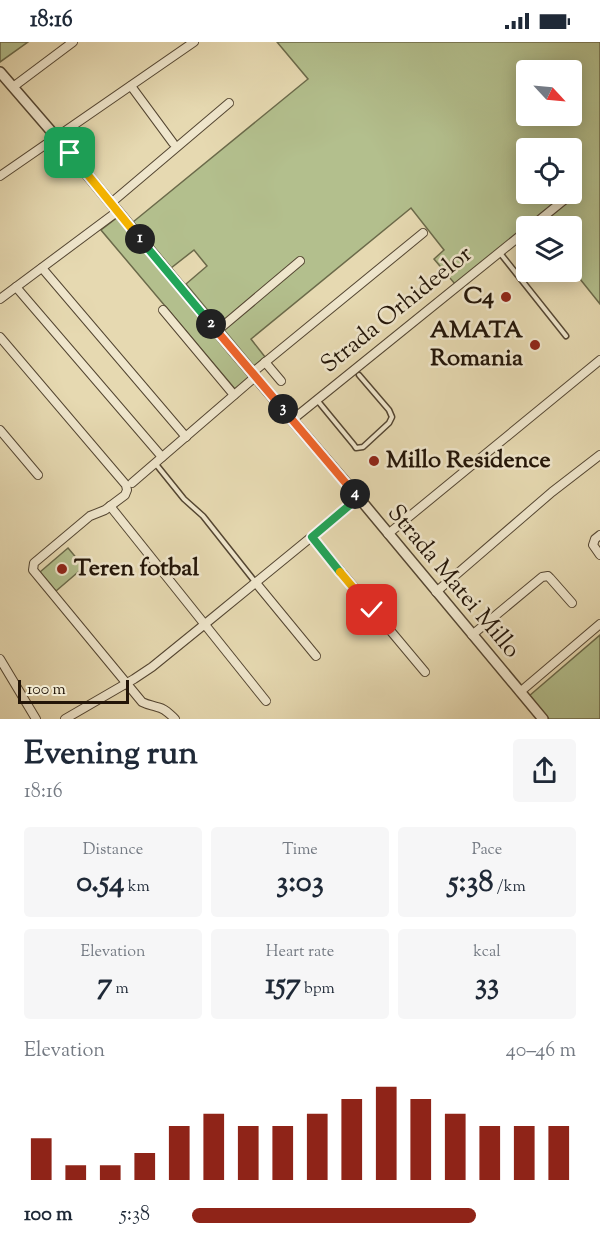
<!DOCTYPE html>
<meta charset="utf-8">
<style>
body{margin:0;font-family:"Sorts Mill Goudy",serif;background:#f6f6f7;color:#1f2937;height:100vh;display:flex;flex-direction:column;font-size:22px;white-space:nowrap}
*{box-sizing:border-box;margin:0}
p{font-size:20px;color:#747a83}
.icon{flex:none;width:33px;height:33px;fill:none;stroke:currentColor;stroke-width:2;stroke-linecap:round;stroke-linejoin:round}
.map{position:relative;height:677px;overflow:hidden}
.drawer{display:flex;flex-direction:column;background:#fff;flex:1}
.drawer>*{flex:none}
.needle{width:39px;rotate:116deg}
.fabs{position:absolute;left:516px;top:18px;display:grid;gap:12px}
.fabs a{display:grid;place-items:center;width:66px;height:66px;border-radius:6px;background:#fff;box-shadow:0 3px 15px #0003;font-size:30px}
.scale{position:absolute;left:18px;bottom:15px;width:111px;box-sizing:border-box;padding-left:6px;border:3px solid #231508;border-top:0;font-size:16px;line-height:21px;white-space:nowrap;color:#231508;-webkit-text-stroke:4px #efe6cc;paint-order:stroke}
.pin{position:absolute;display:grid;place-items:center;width:51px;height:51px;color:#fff;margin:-26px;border-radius:12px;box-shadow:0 3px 9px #0006}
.km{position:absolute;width:30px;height:30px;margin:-15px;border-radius:50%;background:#222;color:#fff;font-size:16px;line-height:30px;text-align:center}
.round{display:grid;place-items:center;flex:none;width:63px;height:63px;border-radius:6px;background:#f6f6f7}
.headline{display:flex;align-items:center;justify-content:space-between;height:102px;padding:0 24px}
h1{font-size:33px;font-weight:800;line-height:45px}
.metrics{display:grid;grid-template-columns:repeat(3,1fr);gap:9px;height:102px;padding:6px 24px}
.metrics div{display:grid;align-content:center;border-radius:6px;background:#f6f6f7;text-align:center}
.metrics b{font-size:30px;font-weight:800}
.metrics small{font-size:16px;font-weight:400}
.metrics p{font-size:16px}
.chart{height:168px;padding:12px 24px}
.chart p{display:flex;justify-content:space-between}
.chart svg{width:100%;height:108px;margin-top:6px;stroke:#8f2418;stroke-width:6}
ul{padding:0 24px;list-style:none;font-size:20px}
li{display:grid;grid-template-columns:96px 72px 1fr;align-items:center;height:45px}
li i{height:15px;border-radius:8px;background:#8f2418}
.status{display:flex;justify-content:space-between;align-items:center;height:42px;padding:0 30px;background:#fff;direction:ltr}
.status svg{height:16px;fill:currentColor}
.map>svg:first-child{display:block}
.green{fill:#b3bf8d;stroke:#6b6a4a;stroke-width:1.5;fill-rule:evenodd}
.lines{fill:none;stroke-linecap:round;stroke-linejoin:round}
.service-casing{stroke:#544632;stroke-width:7}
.minor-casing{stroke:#544632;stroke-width:10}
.tertiary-casing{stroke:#544632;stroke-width:12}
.service{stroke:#efe6cc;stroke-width:4}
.minor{stroke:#efe6cc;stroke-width:8}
.tertiary{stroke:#efe6cc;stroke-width:9}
.split-1-casing{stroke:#fff;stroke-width:12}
.split-2-casing{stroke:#fff;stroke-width:12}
.split-3-casing{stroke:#fff;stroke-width:12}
.split-4-casing{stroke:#fff;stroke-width:12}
.split-5-casing{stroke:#fff;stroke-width:12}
.split-6-casing{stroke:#fff;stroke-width:12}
.split-1{stroke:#f5b400;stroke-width:8}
.split-2{stroke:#22a559;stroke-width:8}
.split-3{stroke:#f0652b;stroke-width:8}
.split-4{stroke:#f0652b;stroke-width:8}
.split-5{stroke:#22a559;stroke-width:8}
.split-6{stroke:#f5b400;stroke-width:8}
.poi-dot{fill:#8f2418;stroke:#efe6cc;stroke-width:2}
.labels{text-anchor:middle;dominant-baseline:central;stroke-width:5;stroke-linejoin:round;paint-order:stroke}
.poi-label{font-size:24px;font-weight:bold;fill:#231508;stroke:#efe6cc;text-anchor:end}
.street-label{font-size:24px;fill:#231508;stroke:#efe6cc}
</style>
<div class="status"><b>18:16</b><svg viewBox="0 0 49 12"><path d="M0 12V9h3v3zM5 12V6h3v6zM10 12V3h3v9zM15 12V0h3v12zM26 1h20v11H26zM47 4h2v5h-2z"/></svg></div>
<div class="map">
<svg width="600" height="677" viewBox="0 0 600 677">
<rect width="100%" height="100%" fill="#e6d9b1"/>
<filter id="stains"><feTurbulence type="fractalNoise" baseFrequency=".00333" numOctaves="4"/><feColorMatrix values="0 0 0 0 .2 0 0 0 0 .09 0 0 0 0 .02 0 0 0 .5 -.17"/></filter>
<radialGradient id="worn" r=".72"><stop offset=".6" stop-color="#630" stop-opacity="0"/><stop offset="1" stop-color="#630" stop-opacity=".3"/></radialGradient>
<!-- green -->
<g class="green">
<path d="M0,0H28L0,20Z"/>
<path d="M277,0H600V262L572,227V184H537L533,179L455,242L434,217L444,208L411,166L251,297L265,315L254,324L186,242L207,224L194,208L171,226L133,180L308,37ZM526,28H572V74H526ZM526,106H572V152H526Z"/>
<path d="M118,175L250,334L235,347L101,188Z"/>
<path d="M68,506L84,525L56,549L40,530Z"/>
<path d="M600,593V677H549L529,654Z"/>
</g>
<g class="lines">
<defs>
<g id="service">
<path d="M500,211L566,294"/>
<path d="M317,358L354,403L356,406L363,405L389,381L392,375L389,368L359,333"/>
<path d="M155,421L184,457L203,474L256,541"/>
</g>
<g id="minor">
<path d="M131,44L173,101"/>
<path d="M13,45L73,0"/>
<path d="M0,134L194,0"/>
<path d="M111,161L229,61"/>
<path d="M532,184L569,154"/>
<path d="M42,226L186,395"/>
<path d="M16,245L162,415"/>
<path d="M0,257L118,169"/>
<path d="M163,268L234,353"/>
<path d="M217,289L300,219"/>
<path d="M0,295L126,443L127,448L125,453L105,468L90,474L34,521L33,528L142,660C148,663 151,663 157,665C164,666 170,672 175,677"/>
<path d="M265,320L281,339"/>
<path d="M252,331L423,191"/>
<path d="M292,378L526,189"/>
<path d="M0,388L38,433"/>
<path d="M132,441L255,335"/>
<path d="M110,464L266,659"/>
<path d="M388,492L600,318"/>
<path d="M600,493L595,497L593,503L600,513"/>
<path d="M312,495L425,630"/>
<path d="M256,541L316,614"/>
<path d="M436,550L552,450L600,413"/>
<path d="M472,593L542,535L548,534L550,536L572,561"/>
<path d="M0,617L36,677"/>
<path d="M520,650L600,582"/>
<path d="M65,677L134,637L152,625L205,582L359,456"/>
</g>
<path id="tertiary" d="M0,30L57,96L235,311L359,456L543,677"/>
</defs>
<!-- service casing -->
<use href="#service" class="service-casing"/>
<!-- minor casing -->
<use href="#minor" class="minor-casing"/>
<!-- tertiary casing -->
<use href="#tertiary" class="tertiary-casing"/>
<!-- service -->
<use href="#service" class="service"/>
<!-- minor -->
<use href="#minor" class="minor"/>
<!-- tertiary -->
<use href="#tertiary" class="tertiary"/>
</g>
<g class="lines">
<defs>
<path id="split-1" d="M70,111L140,197"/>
<path id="split-2" d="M140,197L211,282"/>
<path id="split-3" d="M211,282L283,367"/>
<path id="split-4" d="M283,367L355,452"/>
<path id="split-5" d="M340,530L312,495L358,456L355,452"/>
<path id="split-6" d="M340,530L372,568"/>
</defs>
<!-- split-1 casing -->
<use href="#split-1" class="split-1-casing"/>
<!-- split-2 casing -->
<use href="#split-2" class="split-2-casing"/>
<!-- split-3 casing -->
<use href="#split-3" class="split-3-casing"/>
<!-- split-4 casing -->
<use href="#split-4" class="split-4-casing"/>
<!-- split-5 casing -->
<use href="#split-5" class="split-5-casing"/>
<!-- split-6 casing -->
<use href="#split-6" class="split-6-casing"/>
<!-- split-1 -->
<use href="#split-1" class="split-1"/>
<!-- split-2 -->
<use href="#split-2" class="split-2"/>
<!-- split-3 -->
<use href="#split-3" class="split-3"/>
<!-- split-4 -->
<use href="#split-4" class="split-4"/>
<!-- split-5 -->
<use href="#split-5" class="split-5"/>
<!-- split-6 -->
<use href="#split-6" class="split-6"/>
</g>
<!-- markers -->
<g class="poi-dot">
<circle cx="506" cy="255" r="6"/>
<circle cx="535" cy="303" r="6"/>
<circle cx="374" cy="419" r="6"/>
<circle cx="62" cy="527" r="6"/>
</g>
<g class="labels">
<!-- poi labels -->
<g class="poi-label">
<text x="494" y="255">C4</text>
<text x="523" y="289">AMATA<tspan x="523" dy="28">Romania</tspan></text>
<text x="386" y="419" text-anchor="start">Millo Residence</text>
<text x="74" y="527" text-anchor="start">Teren fotbal</text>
</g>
<!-- street labels -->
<g class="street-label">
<text transform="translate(397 268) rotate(-39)">Strada Orhideelor</text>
<text transform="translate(453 540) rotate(50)">Strada Matei Millo</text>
</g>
</g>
<rect width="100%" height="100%" filter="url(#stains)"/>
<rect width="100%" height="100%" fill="url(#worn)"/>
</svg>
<div class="fabs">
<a><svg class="needle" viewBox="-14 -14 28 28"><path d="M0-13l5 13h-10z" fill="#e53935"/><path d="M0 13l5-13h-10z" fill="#747a83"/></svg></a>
<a><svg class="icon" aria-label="locate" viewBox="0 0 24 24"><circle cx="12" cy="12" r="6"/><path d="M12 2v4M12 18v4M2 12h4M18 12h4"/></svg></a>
<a><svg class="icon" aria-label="layers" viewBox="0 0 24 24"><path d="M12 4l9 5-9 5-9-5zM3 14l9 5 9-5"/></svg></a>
</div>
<div class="scale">100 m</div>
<div class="pin" style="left:70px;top:111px;background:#1e9e55"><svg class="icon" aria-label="arrive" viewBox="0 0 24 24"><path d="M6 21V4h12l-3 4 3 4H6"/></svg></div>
<div class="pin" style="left:372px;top:568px;background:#d93025"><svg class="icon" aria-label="check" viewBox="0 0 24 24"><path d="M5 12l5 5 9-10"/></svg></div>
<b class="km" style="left:140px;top:197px">1</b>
<b class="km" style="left:211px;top:282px">2</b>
<b class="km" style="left:283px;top:367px">3</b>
<b class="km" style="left:355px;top:452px">4</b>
</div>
<section class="drawer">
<div class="headline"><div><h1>Evening run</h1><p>18:16</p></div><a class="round"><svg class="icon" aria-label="share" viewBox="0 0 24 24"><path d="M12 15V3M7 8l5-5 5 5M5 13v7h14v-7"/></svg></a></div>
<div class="metrics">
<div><p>Distance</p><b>0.54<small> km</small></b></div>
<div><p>Time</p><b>3:03</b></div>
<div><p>Pace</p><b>5:38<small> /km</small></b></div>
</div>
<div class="metrics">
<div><p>Elevation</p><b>7<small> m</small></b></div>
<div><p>Heart rate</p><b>157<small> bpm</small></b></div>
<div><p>kcal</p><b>33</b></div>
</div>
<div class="chart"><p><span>Elevation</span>40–46 m</p>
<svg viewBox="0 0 160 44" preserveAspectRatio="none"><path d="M5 44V27M15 44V38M25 44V38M35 44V33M45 44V22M55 44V17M65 44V22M75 44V22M85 44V17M95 44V11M105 44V6M115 44V11M125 44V17M135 44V22M145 44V22M155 44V22"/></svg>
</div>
<ul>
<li><b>100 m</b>5:38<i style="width:74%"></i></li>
</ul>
</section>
